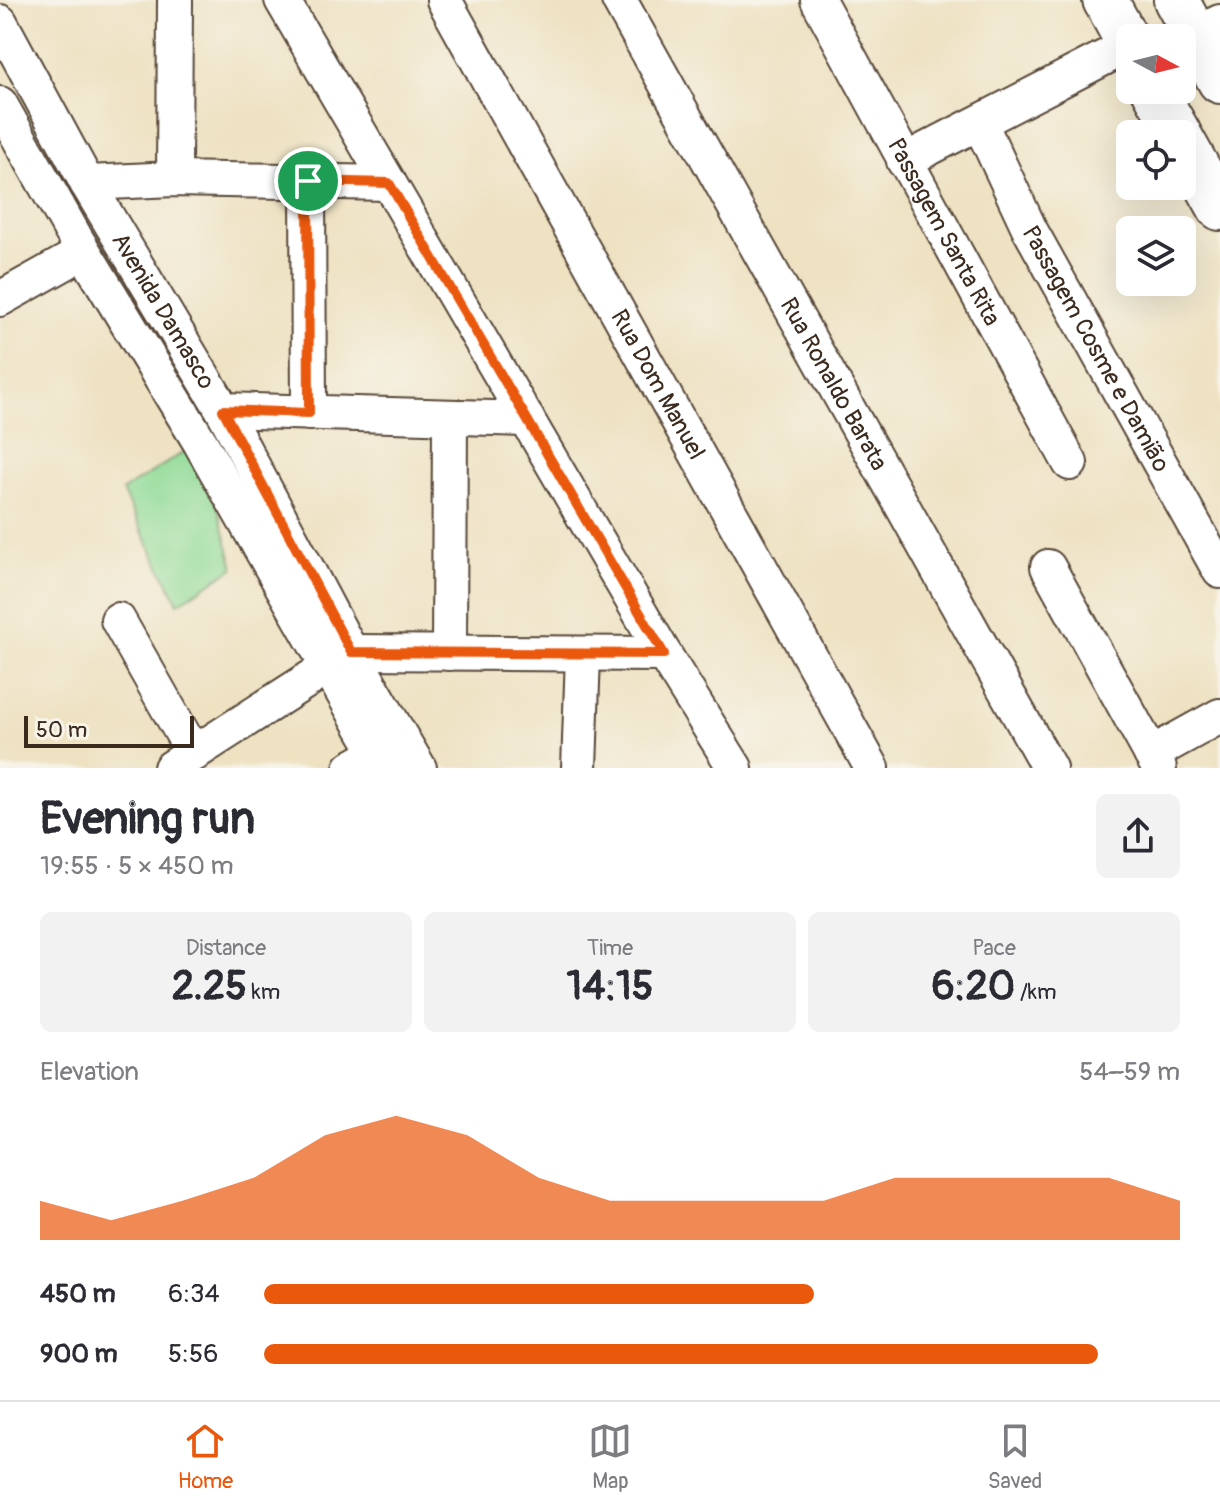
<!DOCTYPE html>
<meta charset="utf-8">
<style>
body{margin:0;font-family:Pangolin,sans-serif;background:#f2f2f3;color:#2b2b33;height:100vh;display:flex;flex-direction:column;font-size:30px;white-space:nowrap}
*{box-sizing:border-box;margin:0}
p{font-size:26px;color:#7c7c81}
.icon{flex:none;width:44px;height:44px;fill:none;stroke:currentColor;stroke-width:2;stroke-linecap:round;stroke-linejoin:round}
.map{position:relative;height:768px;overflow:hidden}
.panel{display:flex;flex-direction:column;background:#fff;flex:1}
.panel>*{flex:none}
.needle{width:52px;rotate:97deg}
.buttons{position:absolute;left:1116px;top:24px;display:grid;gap:16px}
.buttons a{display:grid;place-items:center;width:80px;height:80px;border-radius:12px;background:#fff;box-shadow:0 8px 32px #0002;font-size:40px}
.scale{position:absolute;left:24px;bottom:20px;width:170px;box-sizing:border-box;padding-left:8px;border:4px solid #3b2a1e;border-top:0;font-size:22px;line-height:28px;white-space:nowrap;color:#3b2a1e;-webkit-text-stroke:6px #f7f3e8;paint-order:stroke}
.pin{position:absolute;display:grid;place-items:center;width:68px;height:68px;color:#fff;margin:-34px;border:4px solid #fff;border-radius:50%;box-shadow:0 2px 8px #0007}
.round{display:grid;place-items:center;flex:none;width:84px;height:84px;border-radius:12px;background:#f2f2f3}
.summary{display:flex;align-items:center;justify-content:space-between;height:136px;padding:0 40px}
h1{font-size:44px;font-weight:800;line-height:60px}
.stats{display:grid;grid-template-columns:repeat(3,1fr);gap:12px;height:136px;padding:8px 40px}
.stats div{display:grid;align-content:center;border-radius:12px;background:#f2f2f3;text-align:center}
.stats b{font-size:40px;font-weight:800}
.stats small{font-size:22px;font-weight:400}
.stats p{font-size:22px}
.chart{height:224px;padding:16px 40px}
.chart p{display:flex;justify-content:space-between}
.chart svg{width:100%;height:144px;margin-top:8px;fill:#ea580c;opacity:.7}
ul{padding:0 40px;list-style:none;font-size:26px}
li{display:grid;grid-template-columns:128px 96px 1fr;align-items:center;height:60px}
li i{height:20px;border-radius:10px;background:#ea580c}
.dock{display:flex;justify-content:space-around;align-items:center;height:112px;border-top:2px solid #e1e1e2;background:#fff;font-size:22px;color:#7c7c81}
.dock a{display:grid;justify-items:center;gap:4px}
.dock .active{color:#ea580c}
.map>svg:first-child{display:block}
.green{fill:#90db97;stroke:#66825a;stroke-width:2}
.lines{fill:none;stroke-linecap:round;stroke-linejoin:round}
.minor-casing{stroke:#564637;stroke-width:38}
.major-casing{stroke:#564637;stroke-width:48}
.minor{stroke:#fff;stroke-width:34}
.major{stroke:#fff;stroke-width:44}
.route-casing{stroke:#fff;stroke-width:16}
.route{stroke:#ea580c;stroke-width:10}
.labels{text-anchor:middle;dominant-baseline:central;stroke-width:8;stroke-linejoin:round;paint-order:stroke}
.street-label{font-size:24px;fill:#3b2a1e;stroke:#f7f3e8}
</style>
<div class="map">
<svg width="1220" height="768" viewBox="0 0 1220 768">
<rect width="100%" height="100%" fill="#f7f3e8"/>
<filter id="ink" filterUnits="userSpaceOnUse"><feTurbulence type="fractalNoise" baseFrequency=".0125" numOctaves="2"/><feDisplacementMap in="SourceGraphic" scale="16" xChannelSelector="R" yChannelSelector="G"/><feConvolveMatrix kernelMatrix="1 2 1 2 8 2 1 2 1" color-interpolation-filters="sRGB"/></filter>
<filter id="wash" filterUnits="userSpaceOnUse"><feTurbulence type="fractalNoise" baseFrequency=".006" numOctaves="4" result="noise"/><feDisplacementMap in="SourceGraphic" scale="32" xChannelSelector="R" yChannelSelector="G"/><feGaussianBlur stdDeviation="1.8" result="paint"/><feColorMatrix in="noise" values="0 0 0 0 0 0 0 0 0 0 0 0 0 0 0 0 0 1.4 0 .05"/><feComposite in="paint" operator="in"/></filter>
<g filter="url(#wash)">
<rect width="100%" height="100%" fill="#eee2c3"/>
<!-- green -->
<path class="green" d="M200,442L234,568L178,603L122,491Z"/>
</g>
<g filter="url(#ink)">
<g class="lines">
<defs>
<g id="minor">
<path d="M282,0L664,654L735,768"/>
<path id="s1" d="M444,0L872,768"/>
<path id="s2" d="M619,0L1049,768"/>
<path id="s3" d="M818,0L1070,463"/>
<path id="s4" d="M0,22L87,183L223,410L351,652L419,768"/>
<path d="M1195,34L1220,22"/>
<path d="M0,104L76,239L200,442L386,768"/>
<path id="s5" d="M980,123L1030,230L1220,571"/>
<path d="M904,161L1129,45"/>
<path d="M174,179L175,0"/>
<path d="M308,181L309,413"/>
<path d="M87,183L174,179L389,183"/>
<path d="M0,299L66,262"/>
<path d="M223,410L527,419"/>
<path d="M1048,567L1159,768"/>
<path d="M118,620L194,754"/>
<path d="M351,652L664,654"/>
<path d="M449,653L450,417"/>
<path d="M1151,754L1220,716"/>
<path d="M171,768L328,667"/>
<path d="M351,768L378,753"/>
<path d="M579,768L583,655"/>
</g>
<g id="major">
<path d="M1105,0L1130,46"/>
<path d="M1176,0L1220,81"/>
<path d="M1154,90L1179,134"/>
<path d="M1182,140L1220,208"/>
</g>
</defs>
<!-- minor casing -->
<use href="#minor" class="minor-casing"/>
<!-- major casing -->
<use href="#major" class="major-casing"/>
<!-- minor -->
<use href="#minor" class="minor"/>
<!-- major -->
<use href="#major" class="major"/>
</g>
</g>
<g class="lines" filter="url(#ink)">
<defs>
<path id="route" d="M308,181L389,183L664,654L351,652L223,410L309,413Z"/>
</defs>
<!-- route casing -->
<use href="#route" class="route-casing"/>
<!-- route -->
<use href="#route" class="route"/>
</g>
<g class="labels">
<!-- street labels -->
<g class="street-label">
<text stroke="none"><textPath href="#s3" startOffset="264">Passagem Santa Rita</textPath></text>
<text stroke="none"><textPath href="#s4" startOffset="332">Avenida Damasco</textPath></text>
<text stroke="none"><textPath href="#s5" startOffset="254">Passagem Cosme e Damião</textPath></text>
<text stroke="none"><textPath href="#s1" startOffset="440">Rua Dom Manuel</textPath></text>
<text stroke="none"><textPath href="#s2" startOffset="440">Rua Ronaldo Barata</textPath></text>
</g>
</g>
</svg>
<div class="buttons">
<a><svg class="needle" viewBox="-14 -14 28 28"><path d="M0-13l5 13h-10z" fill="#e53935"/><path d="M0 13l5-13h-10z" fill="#7c7c81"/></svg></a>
<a><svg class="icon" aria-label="locate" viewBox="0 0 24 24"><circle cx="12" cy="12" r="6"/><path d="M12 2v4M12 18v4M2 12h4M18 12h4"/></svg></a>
<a><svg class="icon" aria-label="layers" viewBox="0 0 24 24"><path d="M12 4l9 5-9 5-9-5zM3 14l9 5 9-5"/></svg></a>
</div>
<div class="scale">50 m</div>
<div class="pin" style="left:308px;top:181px;background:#1e9e55"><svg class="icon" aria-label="arrive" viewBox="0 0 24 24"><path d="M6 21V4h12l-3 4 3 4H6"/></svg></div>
</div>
<section class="panel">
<div class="summary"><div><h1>Evening run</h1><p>19:55 · 5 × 450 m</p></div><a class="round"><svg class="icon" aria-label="share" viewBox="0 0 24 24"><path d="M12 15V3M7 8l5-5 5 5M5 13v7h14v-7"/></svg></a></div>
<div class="stats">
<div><p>Distance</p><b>2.25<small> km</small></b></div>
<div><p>Time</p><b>14:15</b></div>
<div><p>Pace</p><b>6:20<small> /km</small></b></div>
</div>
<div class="chart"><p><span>Elevation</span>54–59 m</p>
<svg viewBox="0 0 160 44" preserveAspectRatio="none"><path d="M0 44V32L10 38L20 32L30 25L40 12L50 6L60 12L70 25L80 32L90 32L100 32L110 32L120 25L130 25L140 25L150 25L160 32V44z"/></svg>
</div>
<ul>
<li><b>450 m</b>6:34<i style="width:60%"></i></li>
<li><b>900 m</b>5:56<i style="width:91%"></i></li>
</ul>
</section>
<nav class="dock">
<a class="active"><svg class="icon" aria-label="home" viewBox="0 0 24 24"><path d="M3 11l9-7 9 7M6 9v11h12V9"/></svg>Home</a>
<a><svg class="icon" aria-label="map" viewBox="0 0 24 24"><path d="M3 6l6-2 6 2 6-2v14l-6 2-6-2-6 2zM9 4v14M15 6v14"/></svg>Map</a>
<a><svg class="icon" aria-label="saved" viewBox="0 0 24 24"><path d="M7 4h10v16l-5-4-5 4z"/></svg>Saved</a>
</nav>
